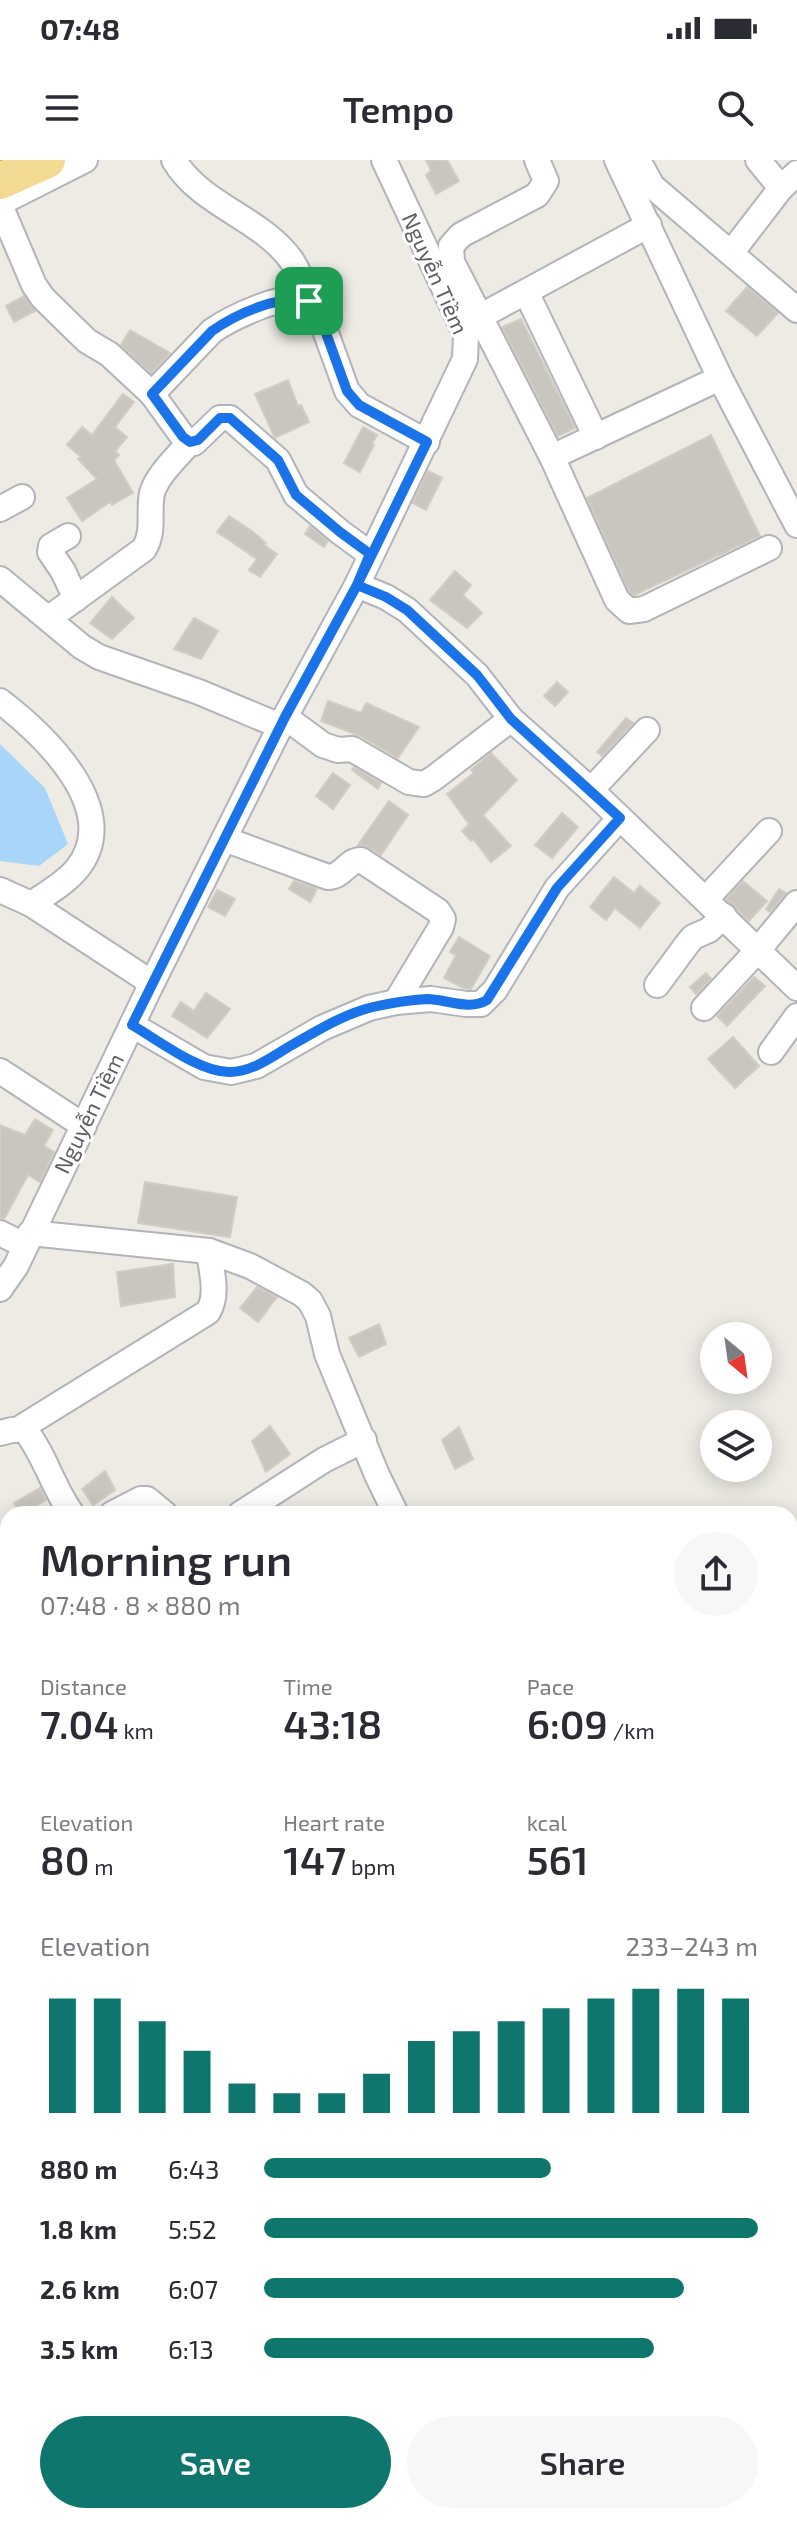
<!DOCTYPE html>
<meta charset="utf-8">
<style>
body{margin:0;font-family:"Exo 2",sans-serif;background:#f7f7f7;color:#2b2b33;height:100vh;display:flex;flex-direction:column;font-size:30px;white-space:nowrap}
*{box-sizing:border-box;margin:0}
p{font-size:26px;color:#7c7c81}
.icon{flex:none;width:44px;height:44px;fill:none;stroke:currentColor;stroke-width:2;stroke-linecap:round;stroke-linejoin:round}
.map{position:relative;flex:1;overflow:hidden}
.side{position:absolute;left:0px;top:1346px;width:798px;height:1018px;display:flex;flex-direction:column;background:#fff;border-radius:24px 24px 0 0;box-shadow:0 4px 20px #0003}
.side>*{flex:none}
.needle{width:52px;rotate:151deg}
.tools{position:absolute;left:700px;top:1162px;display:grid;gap:16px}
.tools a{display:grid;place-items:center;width:72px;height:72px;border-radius:50%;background:#fff;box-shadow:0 4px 20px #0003;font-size:40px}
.pin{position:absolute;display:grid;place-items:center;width:68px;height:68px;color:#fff;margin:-34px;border-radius:16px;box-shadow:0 4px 12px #0006}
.round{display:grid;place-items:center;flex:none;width:84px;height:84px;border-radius:42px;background:#f7f7f7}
.summary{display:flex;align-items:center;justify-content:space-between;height:136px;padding:0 40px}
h1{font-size:44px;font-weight:600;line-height:60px}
.figures{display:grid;grid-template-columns:repeat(3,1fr);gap:12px;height:136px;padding:8px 40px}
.figures div{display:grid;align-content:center}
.figures b{font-size:40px;font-weight:600}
.figures small{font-size:22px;font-weight:400}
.figures p{font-size:22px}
.chart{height:224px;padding:16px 40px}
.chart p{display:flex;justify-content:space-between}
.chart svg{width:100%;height:144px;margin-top:8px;stroke:#0f766e;stroke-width:6}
.button{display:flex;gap:16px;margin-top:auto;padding:16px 40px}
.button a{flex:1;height:92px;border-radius:48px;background:#0f766e;color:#fff;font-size:32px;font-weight:600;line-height:92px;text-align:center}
.button a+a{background:#f7f7f7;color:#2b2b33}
ul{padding:0 40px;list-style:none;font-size:26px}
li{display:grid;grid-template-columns:128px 96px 1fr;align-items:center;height:60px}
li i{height:20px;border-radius:10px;background:#0f766e}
.status{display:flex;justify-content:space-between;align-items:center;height:56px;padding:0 40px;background:#fff;direction:ltr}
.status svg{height:22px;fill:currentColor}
header{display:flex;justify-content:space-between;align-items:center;height:104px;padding:0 40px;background:#fff;font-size:36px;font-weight:600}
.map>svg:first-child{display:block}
.water{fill:#a9d6f8}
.building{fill:#c9c6c0;stroke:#d1cdc3;stroke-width:2}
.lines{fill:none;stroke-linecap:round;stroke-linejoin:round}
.minor-casing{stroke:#b1b4b8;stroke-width:28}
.highway-casing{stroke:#df9e12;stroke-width:40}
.minor{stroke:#fff;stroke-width:24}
.highway{stroke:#f4db94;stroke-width:36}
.rail-casing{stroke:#b2b3b3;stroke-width:8}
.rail{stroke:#fff;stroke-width:5;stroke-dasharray:15;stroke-linecap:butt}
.route-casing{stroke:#fff;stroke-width:16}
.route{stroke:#1a73e8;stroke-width:10}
.labels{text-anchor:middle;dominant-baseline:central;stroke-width:6;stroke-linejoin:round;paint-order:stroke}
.street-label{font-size:22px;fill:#5c5f63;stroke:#fff}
</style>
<div class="status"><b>07:48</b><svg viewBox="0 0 49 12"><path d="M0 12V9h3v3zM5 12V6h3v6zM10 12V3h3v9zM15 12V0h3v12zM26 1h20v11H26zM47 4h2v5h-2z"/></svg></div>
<header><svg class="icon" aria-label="menu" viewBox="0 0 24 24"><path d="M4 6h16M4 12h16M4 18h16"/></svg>Tempo<svg class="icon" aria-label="search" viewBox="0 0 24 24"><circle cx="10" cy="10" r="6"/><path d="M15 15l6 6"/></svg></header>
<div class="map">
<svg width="797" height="2363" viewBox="0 0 797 2363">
<rect width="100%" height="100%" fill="#edebe4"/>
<!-- water -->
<path class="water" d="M0,584L45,628L68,684L39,706L0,701Z"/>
<!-- building -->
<g class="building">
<path d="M426,0H447L459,21L436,34L426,15L431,11Z"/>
<path d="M747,127L778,153L757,176L726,151Z"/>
<path d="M24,136L35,151L14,162L6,146Z"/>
<path d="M521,159L575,268L558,276L502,167Z"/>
<path d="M130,170L170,193L151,213L121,185Z"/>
<path d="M288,220L298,246L301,245L309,262L275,278L255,234Z"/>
<path d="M123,234L134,242L115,267L127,277L115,291L119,295L114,300L133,333L112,345L110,342L82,361L67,338L97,319L78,299L81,297L67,285L82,267L92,275Z"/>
<path d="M363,267L377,275L372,284L374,285L360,312L344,303Z"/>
<path d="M711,275L760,376L634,435L629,431L587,338Z"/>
<path d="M428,311L442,318L426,350L413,343Z"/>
<path d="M229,356L252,371L266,383L264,385L277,394L260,417L249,410L257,399L217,372Z"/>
<path d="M310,366L328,381L324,387L305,374Z"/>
<path d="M455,411L471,425L463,435L482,453L467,468L430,440Z"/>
<path d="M112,437L134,458L112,479L90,463Z"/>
<path d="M194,458L218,471L201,499L174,489Z"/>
<path d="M557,522L568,532L555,546L544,536Z"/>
<path d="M328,541L361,553L366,543L419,567L398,598L360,576L321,561Z"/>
<path d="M626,558L633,563L602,596L597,592Z"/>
<path d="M491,593L517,620L483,655L511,686L491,702L473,679L471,681L462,671L469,664L447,634L474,613L471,610Z"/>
<path d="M354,607L381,623L378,629L352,610Z"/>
<path d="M333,613L350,625L333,649L316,636Z"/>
<path d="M389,641L408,655L381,695L368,687L358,685Z"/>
<path d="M562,653L578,667L552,698L535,685Z"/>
<path d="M614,717L634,733L640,726L660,743L640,768L615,748L606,760L590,747Z"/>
<path d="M294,721L317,729L310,742L289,729Z"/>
<path d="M743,721L767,741L749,761L726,739Z"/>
<path d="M779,729L786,733L770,752L766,749Z"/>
<path d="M217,730L235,739L225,756L208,747Z"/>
<path d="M459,777L490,796L471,829L463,828L444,818L456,795L450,792Z"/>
<path d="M706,813L711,819L696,834L690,827Z"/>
<path d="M754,817L765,826L727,866L717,856Z"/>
<path d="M206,833L230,849L207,878L172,856L181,842L194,851Z"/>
<path d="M733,877L759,906L735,928L708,899Z"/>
<path d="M35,959L53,970L44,986L54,992L40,1022L28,1015L4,1059L0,1058V965L25,975Z"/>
<path d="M145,1022L237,1037L230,1077L138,1063Z"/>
<path d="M173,1104L175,1137L121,1146L117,1112Z"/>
<path d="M257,1127L277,1137L258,1162L240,1148Z"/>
<path d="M379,1164L386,1184L359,1197L349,1178Z"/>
<path d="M270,1266L290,1294L266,1312L252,1281Z"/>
<path d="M459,1267L473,1299L455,1309L442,1280Z"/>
<path d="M105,1311L115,1330L93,1345L82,1329Z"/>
<path d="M40,1328L46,1340L21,1354L14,1343Z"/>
</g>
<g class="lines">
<defs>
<g id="minor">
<path d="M174,0C200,45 262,58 292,101C300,113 304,127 309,141"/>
<path d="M537,0L546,21L537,35L461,75L451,86L452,102L552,297L617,440L629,451L644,449L769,388"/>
<path d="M617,0L720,218L797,365"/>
<path d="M638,0L652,26L797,150"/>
<path d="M758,0L781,28"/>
<path d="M0,43L85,0"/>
<path d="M0,45L34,125L43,138L87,181L109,194L152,234L183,277L194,283L220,258H230L278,300L296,335L340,372L370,394"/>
<path d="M731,93L781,28L797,13"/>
<path d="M526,132L596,277"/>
<path d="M481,156L649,65"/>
<path d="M152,234L212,171C229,159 289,129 309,141C310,141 317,150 318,151L347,231L354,239L359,245L427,282"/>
<path d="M552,297L720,218"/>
<path d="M0,349L22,337"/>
<path d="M68,376L51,386L50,392L63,411L76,439"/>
<path d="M0,419L82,487L99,497L199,532L280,566"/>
<path d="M357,425L386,437L407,450L477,515L511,559L591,630L797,828"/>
<path d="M49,458L144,389C155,371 148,352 152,333C157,315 178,296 190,282"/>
<path d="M0,541C43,574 126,651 76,710C64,724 46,734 31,744"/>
<path d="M285,557L323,585L338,590L352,589L409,622L424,624L434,618L511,559"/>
<path d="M591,630L647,570"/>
<path d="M224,679L328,717C343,717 347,700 361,700L438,751L443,759L441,767L396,842"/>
<path d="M0,730L31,744L152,823"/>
<path d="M706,739L769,671"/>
<path d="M657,825L688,783L693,777L709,770L724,756"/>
<path d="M704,848L758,790L797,743"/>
<path d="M132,865L204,907L231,912L256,906L322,868L369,848L396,842L431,839L466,844H481L495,830L557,728L620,658"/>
<path d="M771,892L797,856"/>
<path d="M0,911L84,966"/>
<path d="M0,1073L24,1085"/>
<path d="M30,1073L209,1091L250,1106L302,1134L310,1141L318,1156L327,1194L377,1315L396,1354"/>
<path d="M0,1129L16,1106L152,823L285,557L357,425L465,199L466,175L384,0"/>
<path d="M19,1269L208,1152C219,1134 211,1111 209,1091"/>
<path d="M0,1273L12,1270H25C45,1295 53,1328 72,1354"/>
<path d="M112,1354L141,1339H147L165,1354"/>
<path d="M240,1354L324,1300L364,1280"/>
<path d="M0,1432L8,1426"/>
<path d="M0,1525L8,1529"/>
<path d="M0,1605L8,1626"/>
<path d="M790,1669L797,1674"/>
<path d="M0,1670L8,1690"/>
<path d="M790,1814L797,1801"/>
<path d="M0,1906L8,1912"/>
<path d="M790,1937L797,1941"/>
<path d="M790,2140L797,2144"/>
<path d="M65,2356L67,2363"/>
<path d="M164,2356L167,2363"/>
<path d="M303,2356L306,2363"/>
<path d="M457,2356L470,2363"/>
<path d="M636,2356L652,2363"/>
<path d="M394,2363L399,2356"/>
</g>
<path id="highway" d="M0,21L47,0"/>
</defs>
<!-- minor casing -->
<use href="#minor" class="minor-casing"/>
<!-- highway casing -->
<use href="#highway" class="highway-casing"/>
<!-- minor -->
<use href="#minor" class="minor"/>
<!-- highway -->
<use href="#highway" class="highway"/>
<defs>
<g id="rail">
<path d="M0,1648L8,1669"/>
<path d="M280,2356L283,2363"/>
</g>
</defs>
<!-- rail casing -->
<use href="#rail" class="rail-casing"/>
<!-- rail -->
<use href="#rail" class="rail"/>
</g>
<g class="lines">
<defs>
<path id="route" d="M309,141C280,134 236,154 212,171L152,234L183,277L190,282L198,280L220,258H230L278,300L296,335L340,372L370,394L357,425L285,557L132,865C158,880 199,912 229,912C252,912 272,897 290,886C317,871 343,854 373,847C391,843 409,840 427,839C446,839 469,851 487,840L557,728L620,658L511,559L477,515L407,450L386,437L357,425L427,282L359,245L347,231L318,151L309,141"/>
</defs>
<!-- route casing -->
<use href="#route" class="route-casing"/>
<!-- route -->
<use href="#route" class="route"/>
</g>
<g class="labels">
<!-- street labels -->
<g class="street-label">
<text transform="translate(436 113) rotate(66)">Nguyễn Tiềm</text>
<text transform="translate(88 953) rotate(-64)">Nguyễn Tiềm</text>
</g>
</g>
</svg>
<div class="tools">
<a><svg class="needle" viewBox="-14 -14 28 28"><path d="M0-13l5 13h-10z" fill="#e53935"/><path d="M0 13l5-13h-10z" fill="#7c7c81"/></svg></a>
<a><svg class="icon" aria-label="layers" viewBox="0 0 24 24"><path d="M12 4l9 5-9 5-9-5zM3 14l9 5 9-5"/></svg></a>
</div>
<div class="pin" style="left:309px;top:141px;background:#1e9e55"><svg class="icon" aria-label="arrive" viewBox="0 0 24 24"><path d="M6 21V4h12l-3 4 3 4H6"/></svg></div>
<section class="side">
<div class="summary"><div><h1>Morning run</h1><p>07:48 · 8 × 880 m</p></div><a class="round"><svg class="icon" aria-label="share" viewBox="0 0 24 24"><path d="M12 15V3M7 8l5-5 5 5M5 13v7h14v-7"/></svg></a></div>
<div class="figures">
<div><p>Distance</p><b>7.04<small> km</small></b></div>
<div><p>Time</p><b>43:18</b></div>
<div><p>Pace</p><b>6:09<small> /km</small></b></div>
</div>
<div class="figures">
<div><p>Elevation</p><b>80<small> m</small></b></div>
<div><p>Heart rate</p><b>147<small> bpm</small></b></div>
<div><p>kcal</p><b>561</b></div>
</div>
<div class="chart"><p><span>Elevation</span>233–243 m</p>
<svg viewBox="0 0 160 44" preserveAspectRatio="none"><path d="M5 44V9M15 44V9M25 44V16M35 44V25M45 44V35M55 44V38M65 44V38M75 44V32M85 44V22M95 44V19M105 44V16M115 44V12M125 44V9M135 44V6M145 44V6M155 44V9"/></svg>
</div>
<ul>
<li><b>880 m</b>6:43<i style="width:58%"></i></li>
<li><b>1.8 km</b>5:52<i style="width:100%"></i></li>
<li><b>2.6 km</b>6:07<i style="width:85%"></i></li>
<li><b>3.5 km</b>6:13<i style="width:79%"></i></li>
</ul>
<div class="button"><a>Save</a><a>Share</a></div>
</section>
</div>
